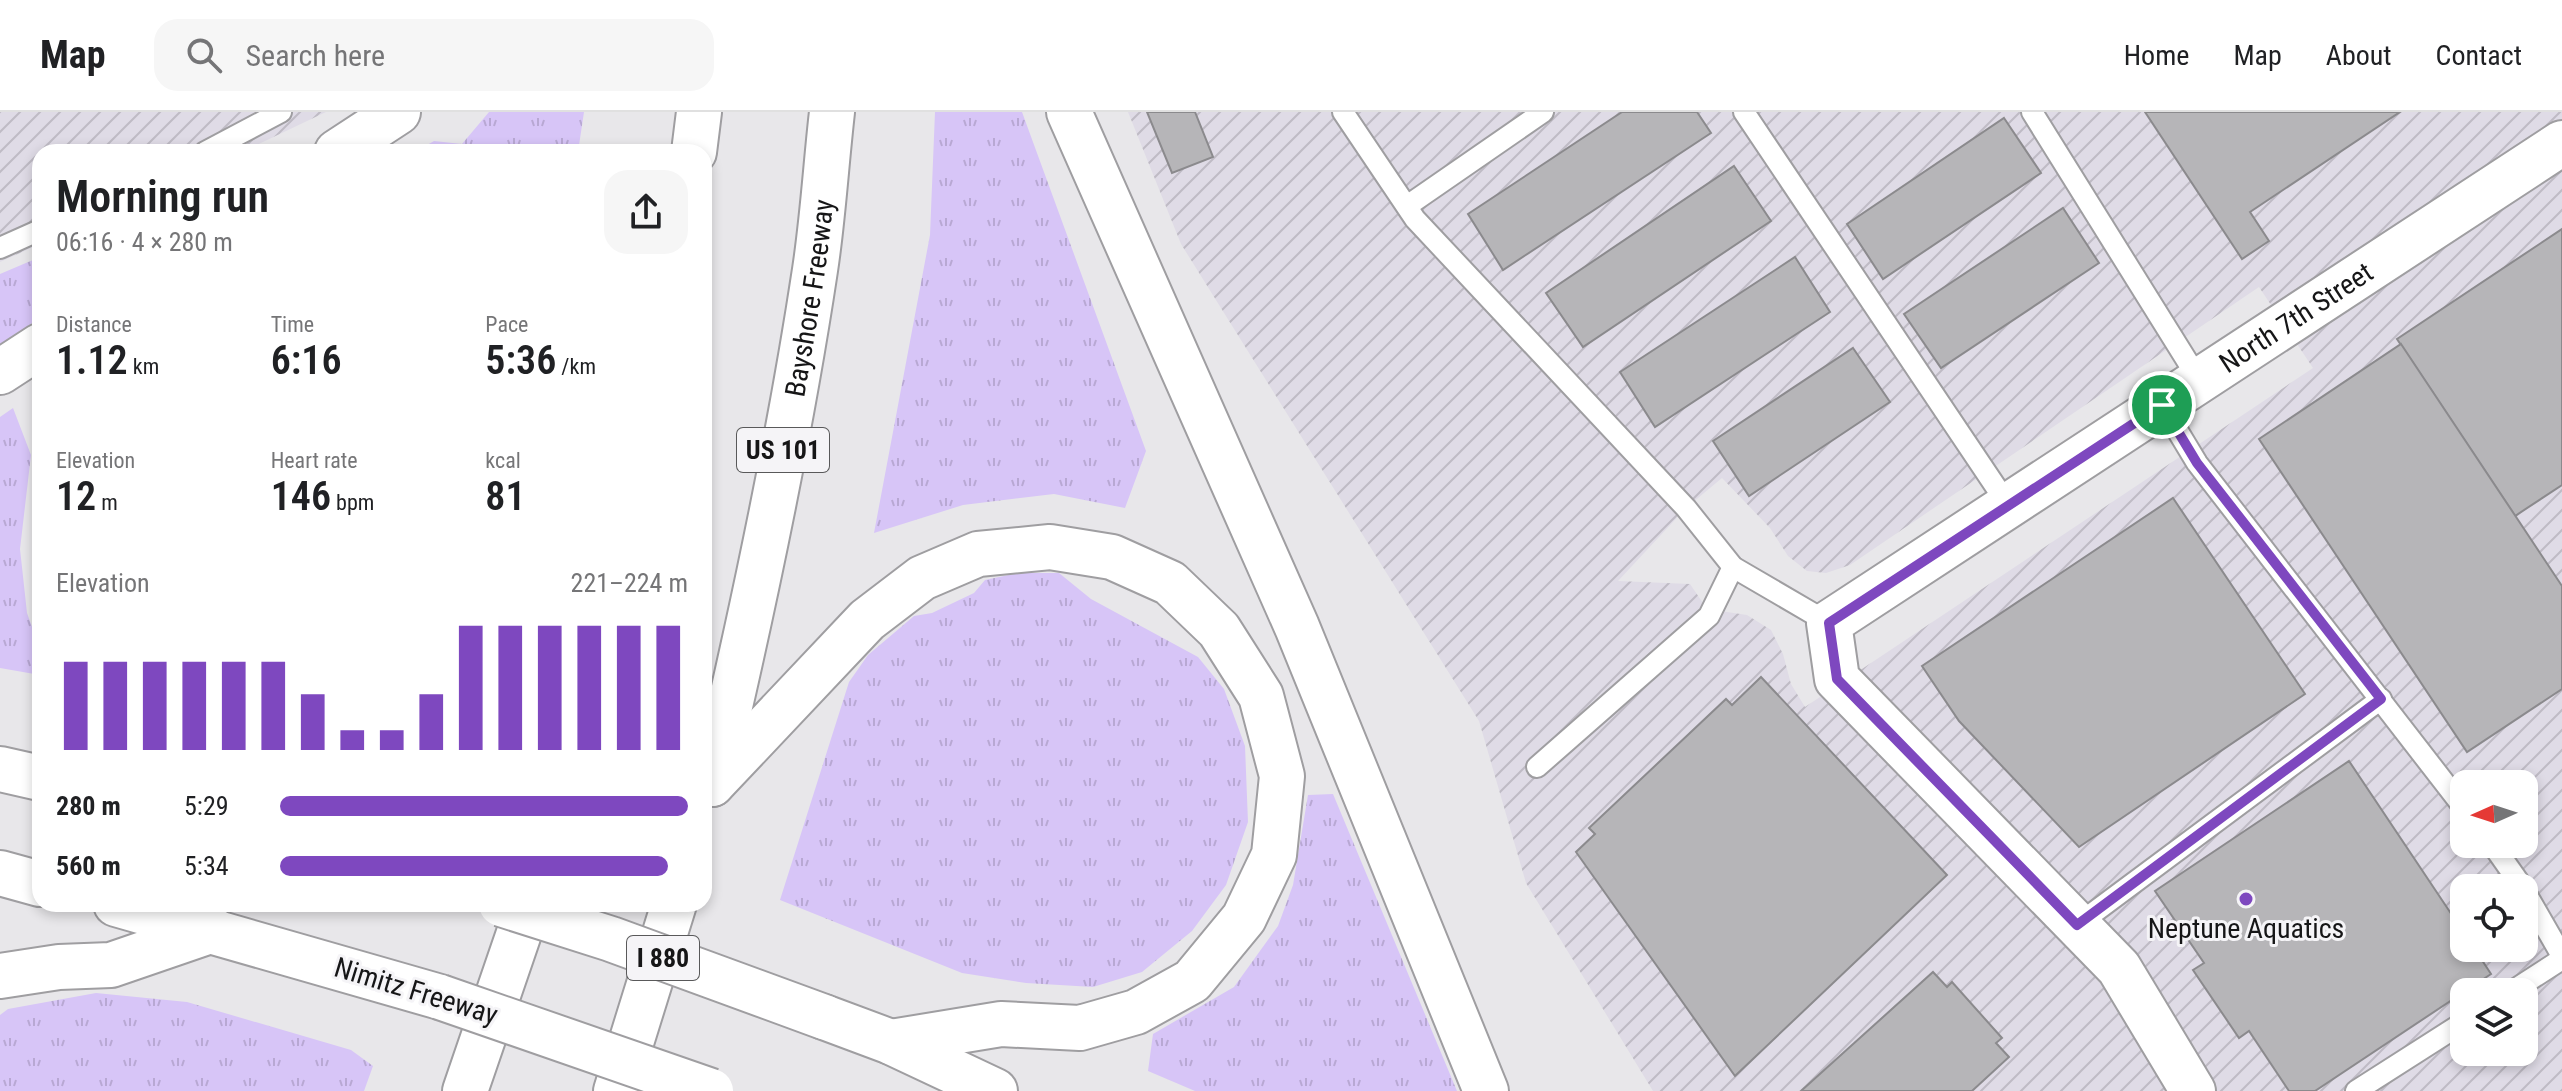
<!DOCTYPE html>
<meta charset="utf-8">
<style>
body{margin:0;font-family:"Roboto Condensed",sans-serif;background:#f6f6f6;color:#202124;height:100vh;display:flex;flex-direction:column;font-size:30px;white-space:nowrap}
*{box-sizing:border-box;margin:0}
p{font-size:26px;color:#757577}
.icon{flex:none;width:44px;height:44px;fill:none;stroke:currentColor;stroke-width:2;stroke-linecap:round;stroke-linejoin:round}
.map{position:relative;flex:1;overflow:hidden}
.drawer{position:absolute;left:32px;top:32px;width:680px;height:768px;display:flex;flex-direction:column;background:#fff;border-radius:24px;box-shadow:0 4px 12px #0003}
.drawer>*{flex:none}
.needle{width:52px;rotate:267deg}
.buttons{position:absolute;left:2450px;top:658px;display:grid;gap:16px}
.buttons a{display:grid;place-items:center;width:88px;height:88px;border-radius:16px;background:#fff;box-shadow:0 4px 12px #0003;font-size:40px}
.pin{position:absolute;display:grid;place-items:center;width:68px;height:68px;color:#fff;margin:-34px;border:4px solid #fff;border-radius:50%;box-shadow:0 2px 8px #0007}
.round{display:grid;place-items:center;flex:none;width:84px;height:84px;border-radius:24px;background:#f6f6f6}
.overview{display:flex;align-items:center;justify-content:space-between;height:136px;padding:0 24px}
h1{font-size:44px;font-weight:600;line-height:60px}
.metrics{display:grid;grid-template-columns:repeat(3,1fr);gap:12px;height:136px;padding:8px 24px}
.metrics div{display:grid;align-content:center}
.metrics b{font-size:40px;font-weight:600}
.metrics small{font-size:22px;font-weight:400}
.metrics p{font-size:22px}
.chart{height:224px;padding:16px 24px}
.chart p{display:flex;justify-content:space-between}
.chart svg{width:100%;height:144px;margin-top:8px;stroke:#7e48bf;stroke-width:6}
ul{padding:0 24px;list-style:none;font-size:26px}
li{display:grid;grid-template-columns:128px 96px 1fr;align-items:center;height:60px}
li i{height:20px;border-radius:10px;background:#7e48bf}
header{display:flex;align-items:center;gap:48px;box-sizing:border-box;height:112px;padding:0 40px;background:#fff;border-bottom:2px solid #e0e0e0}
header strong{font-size:38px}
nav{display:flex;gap:44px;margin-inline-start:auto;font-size:28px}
.search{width:560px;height:72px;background:#f6f6f6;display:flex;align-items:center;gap:20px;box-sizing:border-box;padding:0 28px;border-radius:24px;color:#757577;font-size:30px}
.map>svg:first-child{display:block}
.industrial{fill:url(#industrial-furrows);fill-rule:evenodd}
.grass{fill:url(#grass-tufts)}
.building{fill:#b6b5b8;stroke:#8b8a8d;stroke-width:2}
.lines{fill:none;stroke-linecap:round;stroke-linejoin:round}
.service-casing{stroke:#9f9ea1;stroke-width:24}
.tertiary-casing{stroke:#9f9ea1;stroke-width:48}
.motorway-casing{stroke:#9f9ea1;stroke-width:48}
.service{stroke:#fff;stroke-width:20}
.tertiary{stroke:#fff;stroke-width:44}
.motorway{stroke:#fff;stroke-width:44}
.motorway-bridge-casing{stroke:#9f9ea1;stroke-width:48;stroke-linecap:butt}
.motorway-bridge{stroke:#fff;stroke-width:44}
.route-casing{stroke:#fff;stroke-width:16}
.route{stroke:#7e48bf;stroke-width:10}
.poi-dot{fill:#7e48bf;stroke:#f5f4f7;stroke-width:3}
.labels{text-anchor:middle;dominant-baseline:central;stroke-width:6;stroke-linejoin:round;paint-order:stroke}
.shield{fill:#f5f4f7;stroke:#59595a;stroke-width:2}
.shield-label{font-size:26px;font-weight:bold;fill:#161617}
.street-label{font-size:28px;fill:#161617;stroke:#f5f4f7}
.poi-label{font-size:28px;fill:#161617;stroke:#f5f4f7}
</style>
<header>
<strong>Map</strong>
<div class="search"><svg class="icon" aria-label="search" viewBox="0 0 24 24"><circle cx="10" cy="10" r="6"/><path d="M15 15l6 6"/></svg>Search here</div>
<nav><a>Home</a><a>Map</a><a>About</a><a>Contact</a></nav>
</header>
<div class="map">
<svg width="2562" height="979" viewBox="0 0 2562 979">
<defs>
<pattern id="industrial-furrows" width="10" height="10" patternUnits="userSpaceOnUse" patternTransform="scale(2)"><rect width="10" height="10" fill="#dfdbe6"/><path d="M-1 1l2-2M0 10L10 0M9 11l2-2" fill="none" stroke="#bfbbc5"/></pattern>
<pattern id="grass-tufts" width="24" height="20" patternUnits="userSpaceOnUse" patternTransform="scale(2)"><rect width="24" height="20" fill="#d7c5f7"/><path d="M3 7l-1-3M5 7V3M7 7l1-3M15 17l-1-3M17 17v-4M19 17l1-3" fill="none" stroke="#b8a8d3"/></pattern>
</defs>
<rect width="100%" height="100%" fill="#e8e7ea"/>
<!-- industrial -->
<g class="industrial">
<path d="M0,0H326L242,40H40V132L0,150Z"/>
<path d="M1128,0H2562V979H1653L1526,771L1479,609L1181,132ZM2259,175L2313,256L1805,595L1791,572L1783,542L1771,518L1747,503L1707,497L1690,472L1618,469L1686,396L1722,366L1770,416L1788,444L1807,459L1826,461L1850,453ZM2464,672H2524V732H2464ZM2464,776H2524V836H2464ZM2464,880H2524V940H2464Z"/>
</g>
<!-- grass -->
<g class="grass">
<path d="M489,0H584L578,40H415L434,29L462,32Z"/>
<path d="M935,0H1022L1146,339L1125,396L1054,382L963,393L874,421L930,123Z"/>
<path d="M40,145V206L0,232V162Z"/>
<path d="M13,296L31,343L20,437L27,501L40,537V563L0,556V305Z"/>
<path d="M1018,461H1059L1091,487L1198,545L1224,577L1245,634L1248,710L1226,773L1192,819L1142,860L1093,875L1026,871L962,861L780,788L849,570L868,543L914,504L932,501L974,481L985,468Z"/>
<path d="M1333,682L1457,979H1195L1148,959L1153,922L1234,875L1278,814L1293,773L1308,683Z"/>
<path d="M96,881L187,890L351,938L373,954L364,979H0V903L8,897Z"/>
</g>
<!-- building -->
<g class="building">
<path d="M1147,0H1195L1213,45L1172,61Z"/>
<path d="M1622,0H1697L1711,21L1503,158L1468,102Z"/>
<path d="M2145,0H2400L2250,100L2269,129L2242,147Z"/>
<path d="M2004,6L2041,61L1883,167L1847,112Z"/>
<path d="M1734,54L1771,109L1583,235L1546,181Z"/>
<path d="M2063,96L2099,151L1941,256L1904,202Z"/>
<path d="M2562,117V373L2515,404L2397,227Z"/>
<path d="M1795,145L1830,200L1655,315L1620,260Z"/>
<path d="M2401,232L2562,474V577L2467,640L2259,327Z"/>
<path d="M1853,236L1890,290L1749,384L1713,329Z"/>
<path d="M2173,386L2305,582L2079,735L1959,609L1922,554Z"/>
<path d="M1761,565L1947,763L1735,964L1576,740L1595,722L1589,716L1726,587L1732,593Z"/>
<path d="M2349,649L2464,821V836H2474L2491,862L2315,979H2289L2249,919L2239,926L2193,858L2204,851L2155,779Z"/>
<path d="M1933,860L1947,875L1952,870L2002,926L1996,931L2009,945L1972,979H1801Z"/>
</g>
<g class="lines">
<defs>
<g id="service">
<path d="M1343,0L1415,107L1686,396L1733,455L1829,511"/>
<path d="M1744,0L2008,393"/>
<path d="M2032,0L2199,268"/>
<path d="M205,40L281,0"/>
<path d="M1407,94L1543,0"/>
<path d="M0,136L40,118"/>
<path d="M2162,293L2197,351L2464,696"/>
<path d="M1537,655L1709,504L1733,455"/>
<path d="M2492,732L2523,776"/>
<path d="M2524,778L2562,844"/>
<path d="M2077,813L2381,587"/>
<path d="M2511,880L2562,847"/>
<path d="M2356,979L2464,910"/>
</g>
<g id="tertiary">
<path id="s1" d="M2193,979L2119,856L1837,567L1829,511L2562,31"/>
</g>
<g id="motorway">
<path d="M1069,0L1297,515L1486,979"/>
<path d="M337,40L398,0"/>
<path d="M694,40L699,0"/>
<path d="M0,260L40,234"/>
<path d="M0,657L40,666"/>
<path d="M712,672L867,508L922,466L978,442L1050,435L1112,445L1170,471L1219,518L1261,584L1282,664L1274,743L1244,806L1192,869L1136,900L1080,916L1001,912L891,930"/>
<path id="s2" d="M712,672C752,502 789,330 815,158C823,106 826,52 832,0"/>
<path d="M0,761L40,772"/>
<path d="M116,792L440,885"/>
<path d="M0,864L59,855L111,853L213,818"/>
<path d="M824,905L891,930L995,979"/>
<path d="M465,979L529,792"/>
<path d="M616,979L674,792"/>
</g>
</defs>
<!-- service casing -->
<use href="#service" class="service-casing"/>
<!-- tertiary casing -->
<use href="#tertiary" class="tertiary-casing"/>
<!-- motorway casing -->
<use href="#motorway" class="motorway-casing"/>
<!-- service -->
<use href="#service" class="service"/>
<!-- tertiary -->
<use href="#tertiary" class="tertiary"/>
<!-- motorway -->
<use href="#motorway" class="motorway"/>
<defs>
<g id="motorway-bridge">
<path d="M501,792L611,827L824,905"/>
<path d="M440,885L711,979"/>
</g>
</defs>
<!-- motorway-bridge casing -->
<use href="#motorway-bridge" class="motorway-bridge-casing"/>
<!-- motorway-bridge -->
<use href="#motorway-bridge" class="motorway-bridge"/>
</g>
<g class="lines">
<defs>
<path id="route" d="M2162,293L2197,351L2381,587L2077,813L1837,567L1829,511Z"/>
</defs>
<!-- route casing -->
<use href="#route" class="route-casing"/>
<!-- route -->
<use href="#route" class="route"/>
</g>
<!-- markers -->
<circle class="poi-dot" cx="2246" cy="787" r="8"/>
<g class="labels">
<!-- shield labels -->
<g class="shield">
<rect x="737" y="316" width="92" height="44" rx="6"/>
<rect x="627" y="824" width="72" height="44" rx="6"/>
</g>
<g class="shield-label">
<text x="783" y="338">US 101</text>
<text x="663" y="846">I 880</text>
</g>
<!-- street labels -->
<g class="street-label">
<text stroke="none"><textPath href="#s2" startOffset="496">Bayshore Freeway</textPath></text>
<text stroke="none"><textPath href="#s1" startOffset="1162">North 7th Street</textPath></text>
<text transform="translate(416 879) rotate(17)">Nimitz Freeway</text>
</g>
<!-- poi labels -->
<g class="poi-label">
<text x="2246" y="816">Neptune Aquatics</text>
</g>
</g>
</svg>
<div class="buttons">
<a><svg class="needle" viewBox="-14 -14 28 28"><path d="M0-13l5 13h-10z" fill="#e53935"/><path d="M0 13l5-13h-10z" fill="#757577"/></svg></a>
<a><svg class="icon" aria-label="locate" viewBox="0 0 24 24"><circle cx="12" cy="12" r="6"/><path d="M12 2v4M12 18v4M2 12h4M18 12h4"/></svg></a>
<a><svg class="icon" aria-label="layers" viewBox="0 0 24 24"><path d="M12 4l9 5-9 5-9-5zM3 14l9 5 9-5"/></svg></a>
</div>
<div class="pin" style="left:2162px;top:293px;background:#1e9e55"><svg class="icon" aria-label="arrive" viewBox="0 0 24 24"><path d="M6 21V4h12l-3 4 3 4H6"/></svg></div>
<section class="drawer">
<div class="overview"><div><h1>Morning run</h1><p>06:16 · 4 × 280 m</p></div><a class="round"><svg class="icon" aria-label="share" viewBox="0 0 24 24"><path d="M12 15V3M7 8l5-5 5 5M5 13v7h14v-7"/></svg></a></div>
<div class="metrics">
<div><p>Distance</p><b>1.12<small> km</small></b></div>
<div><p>Time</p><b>6:16</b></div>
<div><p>Pace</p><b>5:36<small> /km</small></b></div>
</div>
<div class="metrics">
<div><p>Elevation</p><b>12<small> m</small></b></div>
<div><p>Heart rate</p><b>146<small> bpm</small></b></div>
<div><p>kcal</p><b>81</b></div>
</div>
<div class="chart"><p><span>Elevation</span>221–224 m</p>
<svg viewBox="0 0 160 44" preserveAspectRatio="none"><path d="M5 44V17M15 44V17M25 44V17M35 44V17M45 44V17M55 44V17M65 44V27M75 44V38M85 44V38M95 44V27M105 44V6M115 44V6M125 44V6M135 44V6M145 44V6M155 44V6"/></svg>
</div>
<ul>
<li><b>280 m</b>5:29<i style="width:100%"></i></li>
<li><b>560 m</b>5:34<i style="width:95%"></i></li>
</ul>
</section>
</div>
